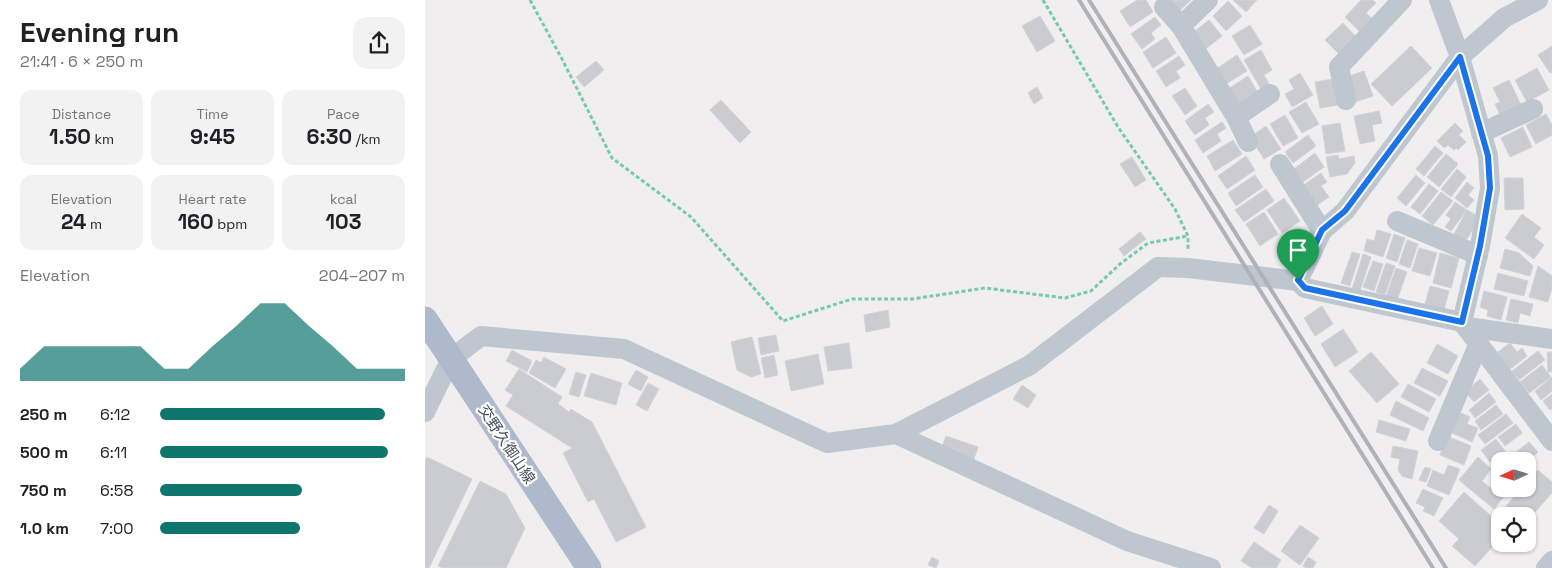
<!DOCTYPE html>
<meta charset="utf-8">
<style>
body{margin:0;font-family:"Space Grotesk","Noto Sans JP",sans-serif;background:#f2f2f2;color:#202124;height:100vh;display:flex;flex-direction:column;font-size:19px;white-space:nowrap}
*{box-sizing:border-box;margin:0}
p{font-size:16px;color:#757577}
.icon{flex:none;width:28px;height:28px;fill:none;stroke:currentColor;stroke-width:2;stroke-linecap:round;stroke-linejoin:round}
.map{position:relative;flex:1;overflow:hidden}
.details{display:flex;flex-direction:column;background:#fff;width:425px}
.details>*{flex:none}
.needle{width:32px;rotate:266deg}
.fabs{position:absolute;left:1066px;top:452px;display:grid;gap:10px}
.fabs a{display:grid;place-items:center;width:45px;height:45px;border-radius:10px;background:#fff;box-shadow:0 1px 4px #0004;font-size:25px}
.pin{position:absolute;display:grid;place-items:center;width:42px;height:42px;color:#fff;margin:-51px -21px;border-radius:50% 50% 50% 0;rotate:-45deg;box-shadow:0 0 5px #0007}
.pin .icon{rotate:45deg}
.round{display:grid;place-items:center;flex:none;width:52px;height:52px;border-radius:15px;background:#f2f2f2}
.headline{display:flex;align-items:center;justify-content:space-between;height:85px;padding:0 20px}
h1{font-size:28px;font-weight:700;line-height:38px}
.metrics{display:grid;grid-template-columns:repeat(3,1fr);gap:8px;height:85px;padding:5px 20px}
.metrics div{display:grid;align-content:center;border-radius:12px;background:#f2f2f2;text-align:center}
.metrics b{font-size:21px;font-weight:700}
.metrics small{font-size:14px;font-weight:400}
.metrics p{font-size:14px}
.chart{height:140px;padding:10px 20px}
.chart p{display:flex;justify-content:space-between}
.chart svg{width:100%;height:90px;margin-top:5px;fill:#0f766e;opacity:.7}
ul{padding:0 20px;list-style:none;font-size:16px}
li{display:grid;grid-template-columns:80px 60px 1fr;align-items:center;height:38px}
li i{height:12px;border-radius:6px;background:#0f766e}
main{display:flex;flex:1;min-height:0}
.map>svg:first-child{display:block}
.building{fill:#cbccd2;stroke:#d2d3d9}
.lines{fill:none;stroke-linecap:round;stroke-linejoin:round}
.path{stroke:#76caad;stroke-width:3;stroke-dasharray:4 2.5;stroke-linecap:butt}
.minor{stroke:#bec6cf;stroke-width:20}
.major{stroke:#aeb9cc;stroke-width:25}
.rail{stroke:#b0b2b8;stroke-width:4}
.route-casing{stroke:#fff;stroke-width:10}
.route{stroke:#1a73e8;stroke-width:6}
.labels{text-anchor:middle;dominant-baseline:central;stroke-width:4.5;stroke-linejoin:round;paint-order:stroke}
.street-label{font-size:15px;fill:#464e5a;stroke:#fff}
</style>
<main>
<section class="details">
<div class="headline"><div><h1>Evening run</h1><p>21:41 · 6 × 250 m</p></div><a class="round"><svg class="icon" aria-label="share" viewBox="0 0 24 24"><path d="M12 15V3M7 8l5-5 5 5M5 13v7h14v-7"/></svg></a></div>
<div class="metrics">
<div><p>Distance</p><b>1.50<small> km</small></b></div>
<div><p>Time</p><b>9:45</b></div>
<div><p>Pace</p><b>6:30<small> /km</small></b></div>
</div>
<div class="metrics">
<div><p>Elevation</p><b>24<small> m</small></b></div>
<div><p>Heart rate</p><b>160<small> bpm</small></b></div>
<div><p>kcal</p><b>103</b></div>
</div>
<div class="chart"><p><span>Elevation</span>204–207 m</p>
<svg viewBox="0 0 160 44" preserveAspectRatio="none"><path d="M0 44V38L10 27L20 27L30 27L40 27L50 27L60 38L70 38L80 27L90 17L100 6L110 6L120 17L130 27L140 38L150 38L160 38V44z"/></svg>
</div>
<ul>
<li><b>250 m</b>6:12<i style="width:92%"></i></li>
<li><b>500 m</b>6:11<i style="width:93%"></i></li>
<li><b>750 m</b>6:58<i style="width:58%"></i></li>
<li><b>1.0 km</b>7:00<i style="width:57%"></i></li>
</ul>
</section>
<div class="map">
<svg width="1127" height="568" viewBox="0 0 1127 568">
<rect width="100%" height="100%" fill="#f0eeee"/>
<!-- building -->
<g class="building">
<path d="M712,0H721L728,12L705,27L695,11Z"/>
<path d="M741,0H766L752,13Z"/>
<path d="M808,0H832L821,12Z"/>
<path d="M936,0H948L951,3L941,13L948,19L935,32L920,17Z"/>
<path d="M803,1L817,16L801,31L788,16Z"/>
<path d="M615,16L630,41L612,52L597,26Z"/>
<path d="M730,17L736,25L726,33L730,39L717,49L706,34Z"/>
<path d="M784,20L797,36L778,51L765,35Z"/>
<path d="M918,23L933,39L915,55L900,40Z"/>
<path d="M825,25L837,44L819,55L807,36Z"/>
<path d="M741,37L751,53L728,68L718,52Z"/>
<path d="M986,46L1007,68L967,106L946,84Z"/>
<path d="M1127,46V72L1125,73L1113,55Z"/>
<path d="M836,50L847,70L839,75L844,84L836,89L819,60Z"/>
<path d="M812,55L822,71L801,84L791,69Z"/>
<path d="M754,56L760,65L751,71L755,78L741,87L731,71Z"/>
<path d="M171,61L179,70L159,87L151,77Z"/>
<path d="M1112,68L1124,90L1102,102L1090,80Z"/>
<path d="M939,71L948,96L930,102L921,77Z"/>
<path d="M875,73L888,95L867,107L860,94L869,89L864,80Z"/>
<path d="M823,76L833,93L813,105L803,89Z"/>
<path d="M908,79L913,105L895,108L890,82Z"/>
<path d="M1084,80L1097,107L1076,117L1070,104L1075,102L1068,88Z"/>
<path d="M612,87L618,98L609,104L603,93Z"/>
<path d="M760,88L772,106L760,115L747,96Z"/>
<path d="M296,100L326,132L315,143L285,110Z"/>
<path d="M881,102L894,124L877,133L864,112Z"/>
<path d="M783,104L789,112L780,118L784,125L770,135L760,121Z"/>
<path d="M954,111L957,123L947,125L950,141L935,144L929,116Z"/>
<path d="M1121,114L1127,125V135L1111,144L1101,125Z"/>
<path d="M860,115L873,138L858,146L845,124Z"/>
<path d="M797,122L801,128L792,134L796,141L778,153L770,140Z"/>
<path d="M915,123L920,151L901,154L897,126Z"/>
<path d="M1030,123L1038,131L1034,135L1041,142L1033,150L1031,148L1029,150L1023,145L1019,148L1012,141Z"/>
<path d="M841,126L856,149L839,159L825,137Z"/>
<path d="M1098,127L1107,147L1085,157L1076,138Z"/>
<path d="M883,135L891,146L868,163L860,152Z"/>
<path d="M808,140L817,154L790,171L782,156Z"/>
<path d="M1010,146L1018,153L999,176L991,169Z"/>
<path d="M890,153L899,167L878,182L869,169Z"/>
<path d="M1021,154L1033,164L1014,187L1002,177Z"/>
<path d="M913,155L914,159L929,156L930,163L922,174L905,177L901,157Z"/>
<path d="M821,156L830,170L802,189L793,176Z"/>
<path d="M707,157L721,180L710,187L695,164Z"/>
<path d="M1032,169L1041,177L1026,197L1016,189Z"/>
<path d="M896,173L902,182L896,186L904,197L891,206L877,186Z"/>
<path d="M830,175L838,187L811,206L803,193Z"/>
<path d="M991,175L1000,183L981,206L972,198Z"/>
<path d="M1079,178H1098L1099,209L1080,210Z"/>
<path d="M1042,182L1049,188L1043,195L1049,200L1042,208L1030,198Z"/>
<path d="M1004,184L1013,191L995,214L986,207Z"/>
<path d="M841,189L849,201L819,222L810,210Z"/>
<path d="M1016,192L1028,201L1008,225L997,216Z"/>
<path d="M859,198L875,221L857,233L842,210Z"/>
<path d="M1030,202L1042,210L1026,231L1020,227L1026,219L1021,215Z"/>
<path d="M1042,210L1054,217L1043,238L1035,241L1028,236Z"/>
<path d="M839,212L853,234L835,246L821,224Z"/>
<path d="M1097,214L1116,228L1109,237L1119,245L1109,259L1080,238Z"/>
<path d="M952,230L966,234L958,257L939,251L942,239L949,241Z"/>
<path d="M715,232L721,239L699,256L694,249Z"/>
<path d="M969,234L980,238L972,262L961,258Z"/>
<path d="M982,240L993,244L985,268L974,264Z"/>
<path d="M994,248L1012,253L1005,276L987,271Z"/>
<path d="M1080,249L1094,253L1108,266L1105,276L1075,268Z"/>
<path d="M927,252L935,254L925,286L916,283Z"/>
<path d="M1015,253L1034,258L1026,288L1008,283Z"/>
<path d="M938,254L946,257L935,291L927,289Z"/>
<path d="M948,261L958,264L949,291L938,287Z"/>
<path d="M961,263L970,266L960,295L951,292Z"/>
<path d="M1113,266L1127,276V288L1123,302L1104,297Z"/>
<path d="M971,268L982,272L971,303L960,300Z"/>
<path d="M1073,273L1103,281L1099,296L1069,289Z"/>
<path d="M1005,286L1024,291L1018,313L999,308Z"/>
<path d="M1059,291L1082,297L1076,320L1062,316L1063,310L1055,307Z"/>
<path d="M1086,299L1108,304L1105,316L1095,313L1093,323L1081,320Z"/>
<path d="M897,306L908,324L890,336L879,318Z"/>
<path d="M463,310L465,327L441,332L439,315Z"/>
<path d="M918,329L933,352L910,367L896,344Z"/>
<path d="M351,335L354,351L336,355L333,338Z"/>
<path d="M327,337L336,374L326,377L312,370L306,342Z"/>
<path d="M424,343L427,368L403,371L399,347Z"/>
<path d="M1085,343L1092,352L1097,348L1102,356L1083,371L1070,354Z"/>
<path d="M1012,344L1033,356L1023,374L1002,363Z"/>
<path d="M87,350L107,361L102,372L81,361Z"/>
<path d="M1113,351L1120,360L1094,380L1087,371Z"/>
<path d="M946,352L974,384L952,403L924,371Z"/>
<path d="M1122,352H1127V372H1123Z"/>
<path d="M393,354L399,384L366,391L360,361Z"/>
<path d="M349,355L353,375L340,378L336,358Z"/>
<path d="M119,357L141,369L130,388L104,373L111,360L116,363Z"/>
<path d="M1117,365L1126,377L1104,393L1095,382Z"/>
<path d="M997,368L1023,381L1015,396L989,383Z"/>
<path d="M94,369L137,397L133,404L144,412L146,409L167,422L221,527L191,542L169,499L163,502L138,453L147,448L81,406L88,395L80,390Z"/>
<path d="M211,370L223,377L216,391L203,384Z"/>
<path d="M151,372L161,375L154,397L144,394Z"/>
<path d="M166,373L197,383L191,405L159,396Z"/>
<path d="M1127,377V391L1116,400L1110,391Z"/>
<path d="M1055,379L1064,390L1049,402L1040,392Z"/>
<path d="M223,383L234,389L222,411L211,405Z"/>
<path d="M983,384L1011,399L1004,412L976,397Z"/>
<path d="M597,385L611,395L603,408L588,399Z"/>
<path d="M1064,393L1071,402L1050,418L1044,410Z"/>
<path d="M1127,394V409L1125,410L1118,401Z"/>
<path d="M971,401L1004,418L998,431L965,415Z"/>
<path d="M1071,405L1078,414L1056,430L1050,421Z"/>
<path d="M1034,412L1045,417L1042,424L1053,428L1047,442L1025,432Z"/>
<path d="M1081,414L1088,423L1060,444L1053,435Z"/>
<path d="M954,420L985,429L981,441L951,432Z"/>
<path d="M1091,424L1097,433L1080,446L1073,437Z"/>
<path d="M521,436L553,447L548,462L516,450Z"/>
<path d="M1022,436L1046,446L1039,465L1015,455Z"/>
<path d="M1071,439L1080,451L1065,462L1056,450Z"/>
<path d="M1104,442L1113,452L1103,461L1104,463L1102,464V461H1089L1085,457Z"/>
<path d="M968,446L993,451L987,479L977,476L973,470L975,459L966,457Z"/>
<path d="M2,457L47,479L4,568H0V461Z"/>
<path d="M1053,457L1066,469L1057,481L1065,488L1069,483L1081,494L1069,509L1034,480Z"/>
<path d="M1023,465L1035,469L1024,495L1002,486L1008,470L1019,475Z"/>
<path d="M1000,467L1006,469L1001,482L994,480Z"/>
<path d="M1113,470L1127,482V493L1102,521V516H1093L1081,506L1096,489H1102V481Z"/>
<path d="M55,481L81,494L100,528L81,568H18L13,566Z"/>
<path d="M998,489L1018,498L1009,516L998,511L1000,507L991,503Z"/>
<path d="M1039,492L1075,524V538L1050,566L1027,546L1034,539L1014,521Z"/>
<path d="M844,505L853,511L839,534L829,528Z"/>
<path d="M875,525L894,538L875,565L856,551Z"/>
<path d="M829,542L856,560L851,568H827L816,561Z"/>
<path d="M507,557L514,561L511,568L503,565Z"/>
<path d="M883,557L891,562L888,568H881L878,566Z"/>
</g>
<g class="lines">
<!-- path -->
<g class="path">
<path d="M105,0L137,59L187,158L266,217L358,321L427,299H487L560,288L640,298L666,291L695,264L723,243L763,236"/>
<path d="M618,0L693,127L750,209L763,236V250"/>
</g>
<!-- minor -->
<g class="minor">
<path d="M783,0L756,26L811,117L845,94"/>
<path d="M1014,0L1035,57L1063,156L1065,188L1055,246L1037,322L1127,441"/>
<path d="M739,7L756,26"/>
<path d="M921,100L914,67L977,0"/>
<path d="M811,117L823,142"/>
<path d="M1056,133L1108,109"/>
<path d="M855,164L897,231"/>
<path d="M972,221L1053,255"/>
<path d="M1037,322L880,288L873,281L897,231L920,211L1035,57L1079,18L1113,0"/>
<path d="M1042,327L1127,339"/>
<path d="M0,412L26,359L56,336L199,349L402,443L471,434L605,365L733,267L763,268L873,281"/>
<path d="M471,434L702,541L786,568"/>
<path d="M1013,441L1054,343"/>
<path d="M1121,568L1127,561"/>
</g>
<!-- major -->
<path class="major" d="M0,319L164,568"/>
<!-- rail -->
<g class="rail">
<path d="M654,0L1008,568"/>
<path d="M664,0L1021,568"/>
</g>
</g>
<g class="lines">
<defs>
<path id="route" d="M1035,57L1063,156L1065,188L1055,246L1037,322L880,288L873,280L897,230L920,211Z"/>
</defs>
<!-- route casing -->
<use href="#route" class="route-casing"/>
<!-- route -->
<use href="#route" class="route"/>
</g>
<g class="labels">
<!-- street labels -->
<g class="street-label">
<text transform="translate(82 444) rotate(57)">交野久御山線</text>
</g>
</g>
</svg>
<div class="fabs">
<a><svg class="needle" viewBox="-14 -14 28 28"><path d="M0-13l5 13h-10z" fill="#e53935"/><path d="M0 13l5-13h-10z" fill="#757577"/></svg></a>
<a><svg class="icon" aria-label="locate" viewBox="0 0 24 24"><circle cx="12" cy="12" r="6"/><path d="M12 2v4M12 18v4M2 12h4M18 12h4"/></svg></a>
</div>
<div class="pin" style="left:873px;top:280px;background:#1e9e55"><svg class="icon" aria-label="arrive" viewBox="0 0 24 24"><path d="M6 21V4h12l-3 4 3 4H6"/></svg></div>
</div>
</main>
